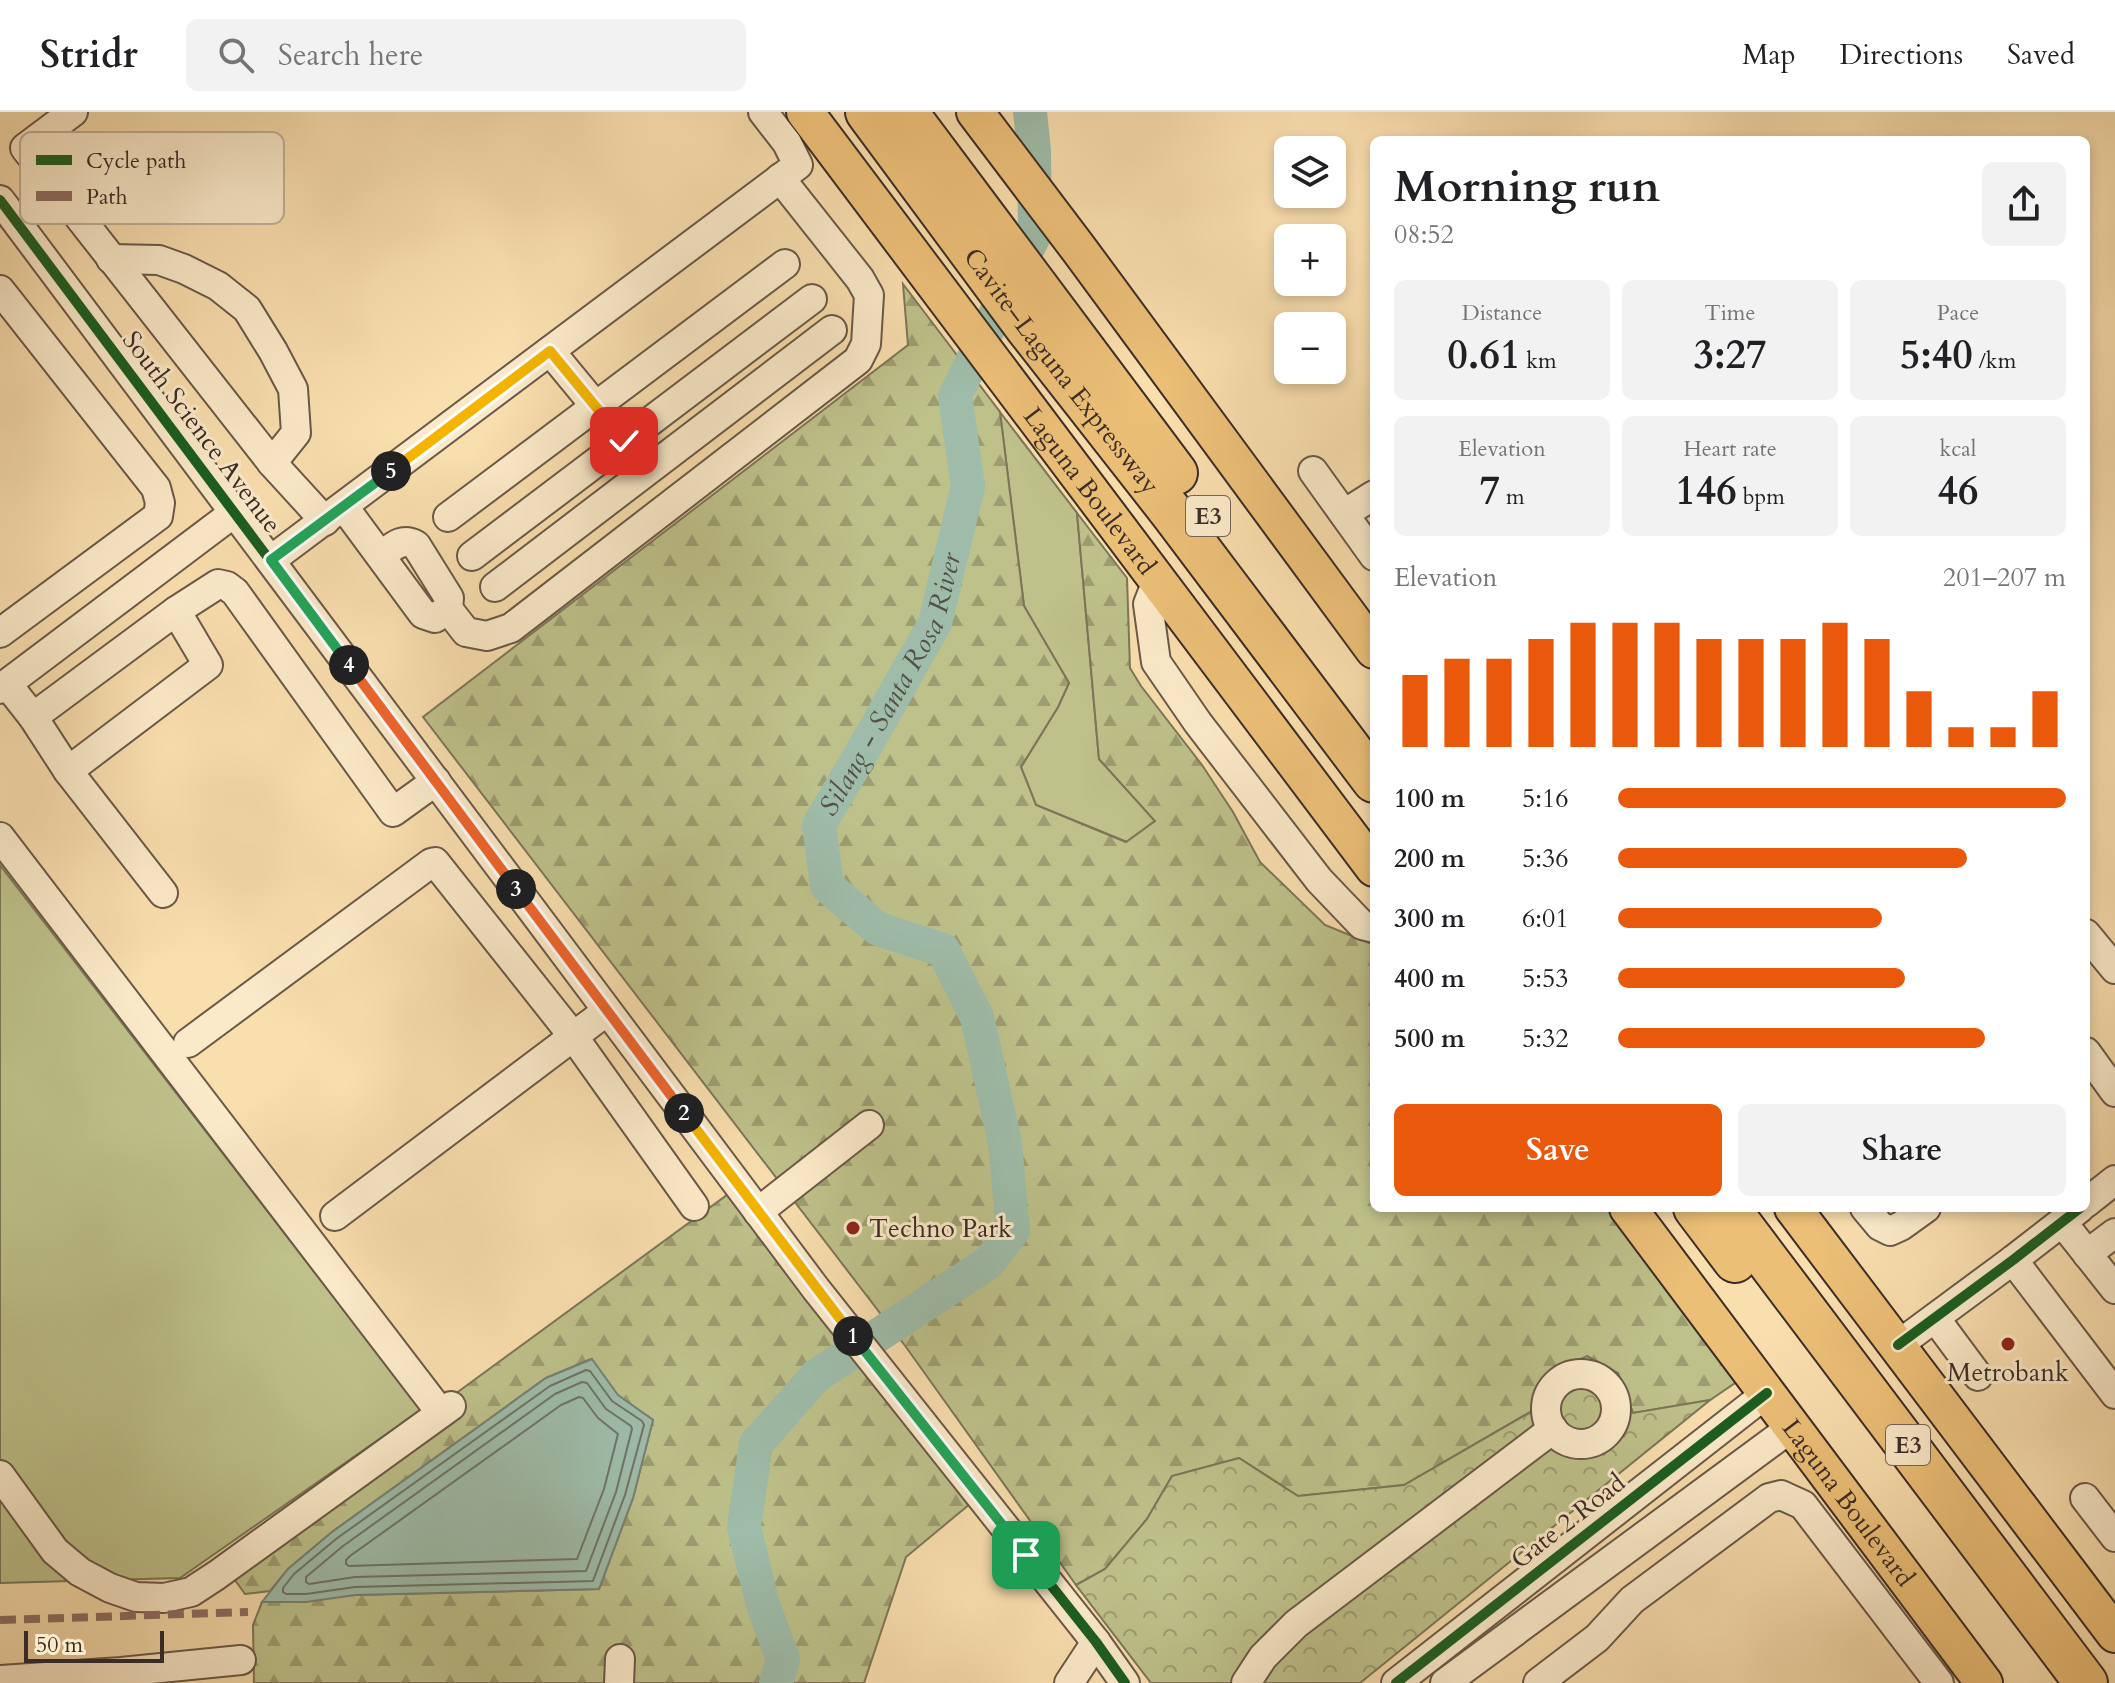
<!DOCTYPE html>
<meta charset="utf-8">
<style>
body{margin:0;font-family:Cardo,serif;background:#f2f2f2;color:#202124;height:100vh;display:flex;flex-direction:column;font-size:30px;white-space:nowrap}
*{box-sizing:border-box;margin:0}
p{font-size:26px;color:#757577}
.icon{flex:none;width:44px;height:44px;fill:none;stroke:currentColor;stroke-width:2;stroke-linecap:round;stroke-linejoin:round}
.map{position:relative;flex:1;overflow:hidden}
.side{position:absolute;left:1370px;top:24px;width:720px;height:1076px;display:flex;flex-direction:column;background:#fff;border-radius:12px;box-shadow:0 4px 12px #0003}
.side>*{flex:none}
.controls{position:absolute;left:1274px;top:24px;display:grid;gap:16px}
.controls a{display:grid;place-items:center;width:72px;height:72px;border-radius:12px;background:#fff;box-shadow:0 4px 12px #0003;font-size:40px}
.scale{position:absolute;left:24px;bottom:20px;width:140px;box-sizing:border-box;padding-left:8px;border:4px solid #3b2c26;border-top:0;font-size:22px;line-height:28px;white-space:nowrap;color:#3b2c26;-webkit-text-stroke:6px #fbeaca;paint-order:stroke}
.pin{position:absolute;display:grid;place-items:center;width:68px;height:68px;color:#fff;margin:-34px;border-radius:16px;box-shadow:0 4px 12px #0006}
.km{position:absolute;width:40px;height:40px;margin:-20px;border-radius:50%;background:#222;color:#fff;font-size:22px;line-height:40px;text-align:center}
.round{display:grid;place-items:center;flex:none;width:84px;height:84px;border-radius:12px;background:#f2f2f2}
.summary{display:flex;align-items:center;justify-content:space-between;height:136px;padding:0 24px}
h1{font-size:44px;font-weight:600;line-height:60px}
.metrics{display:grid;grid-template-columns:repeat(3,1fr);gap:12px;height:136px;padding:8px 24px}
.metrics div{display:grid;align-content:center;border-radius:12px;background:#f2f2f2;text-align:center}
.metrics b{font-size:40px;font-weight:600}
.metrics small{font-size:22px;font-weight:400}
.metrics p{font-size:22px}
.chart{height:224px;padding:16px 24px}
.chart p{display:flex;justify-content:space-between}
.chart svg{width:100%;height:144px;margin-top:8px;stroke:#ea580c;stroke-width:6}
.primary-button{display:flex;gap:16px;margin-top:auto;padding:16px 24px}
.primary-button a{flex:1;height:92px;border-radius:12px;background:#ea580c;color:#fff;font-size:32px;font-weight:600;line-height:92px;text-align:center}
.primary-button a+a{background:#f2f2f2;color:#202124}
ul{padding:0 24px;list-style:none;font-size:26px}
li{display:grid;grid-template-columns:128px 96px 1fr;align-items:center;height:60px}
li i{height:20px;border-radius:10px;background:#ea580c}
header{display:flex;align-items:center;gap:48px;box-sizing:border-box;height:112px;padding:0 40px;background:#fff;border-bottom:2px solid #e0e0e0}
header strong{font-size:38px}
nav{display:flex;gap:44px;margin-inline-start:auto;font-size:28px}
.search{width:560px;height:72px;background:#f2f2f2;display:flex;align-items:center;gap:20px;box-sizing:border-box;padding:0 28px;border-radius:12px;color:#757577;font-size:30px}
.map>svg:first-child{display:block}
.grass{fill:#bec18a;stroke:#7c7658;stroke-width:2}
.forest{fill:url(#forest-firs);stroke:#7c7658;stroke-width:2}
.park{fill:url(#park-crowns);stroke:#7c7658;stroke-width:2}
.water{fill:#9ebca9;stroke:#768275;stroke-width:2}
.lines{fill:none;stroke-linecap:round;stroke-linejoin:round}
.shore{stroke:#6c7468;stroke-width:2}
.river{stroke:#9ebca9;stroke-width:34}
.minor-casing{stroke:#6a5848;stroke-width:32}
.major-casing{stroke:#3b2c26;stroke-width:40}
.highway-casing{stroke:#3b2c26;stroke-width:46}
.minor{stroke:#fbeaca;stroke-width:28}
.major{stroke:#ecbf77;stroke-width:36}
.highway{stroke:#ecbf77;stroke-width:42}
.quiet{stroke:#8d6e63;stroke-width:8;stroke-dasharray:16 8;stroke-linecap:butt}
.cycleway-casing{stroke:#fbeaca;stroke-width:15}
.cycleway{stroke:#1b5e20;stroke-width:10}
.split-1-casing{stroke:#fff;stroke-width:16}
.split-2-casing{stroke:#fff;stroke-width:16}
.split-3-casing{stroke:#fff;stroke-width:16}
.split-4-casing{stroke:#fff;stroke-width:16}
.split-5-casing{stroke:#fff;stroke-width:16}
.split-6-casing{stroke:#fff;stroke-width:16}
.split-1{stroke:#22a559;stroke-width:10}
.split-2{stroke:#f5b400;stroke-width:10}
.split-3{stroke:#f0652b;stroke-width:10}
.split-4{stroke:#f0652b;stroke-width:10}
.split-5{stroke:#22a559;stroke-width:10}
.split-6{stroke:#f5b400;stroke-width:10}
.poi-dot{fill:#8f2418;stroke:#fbeaca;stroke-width:3}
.labels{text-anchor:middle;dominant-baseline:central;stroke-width:6;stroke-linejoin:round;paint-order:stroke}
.shield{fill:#fbeaca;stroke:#756557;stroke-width:2}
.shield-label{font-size:24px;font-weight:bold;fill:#3b2c26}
.street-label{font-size:26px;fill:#3b2c26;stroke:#fbeaca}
.poi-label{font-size:26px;fill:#3b2c26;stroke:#fbeaca;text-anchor:start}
.water-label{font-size:28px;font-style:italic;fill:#545047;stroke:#fbeaca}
.key{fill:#fbeaca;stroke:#c1b199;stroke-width:2}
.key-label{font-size:22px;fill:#3b2c26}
</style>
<header>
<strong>Stridr</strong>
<div class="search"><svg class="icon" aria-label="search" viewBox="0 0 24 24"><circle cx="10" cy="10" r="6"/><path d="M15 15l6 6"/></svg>Search here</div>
<nav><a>Map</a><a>Directions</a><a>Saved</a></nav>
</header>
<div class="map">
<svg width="2115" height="1571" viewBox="0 0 2115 1571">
<defs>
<pattern id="forest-firs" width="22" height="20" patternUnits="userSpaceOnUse" patternTransform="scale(2)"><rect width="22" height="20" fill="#bec18a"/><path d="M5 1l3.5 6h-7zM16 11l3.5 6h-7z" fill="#9c9d71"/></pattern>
<pattern id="park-crowns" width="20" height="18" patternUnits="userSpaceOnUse" patternTransform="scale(2)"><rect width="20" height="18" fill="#bec18a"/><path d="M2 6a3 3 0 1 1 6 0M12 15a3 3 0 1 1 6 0" fill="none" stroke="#9c9d71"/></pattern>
</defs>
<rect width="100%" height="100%" fill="#f9deae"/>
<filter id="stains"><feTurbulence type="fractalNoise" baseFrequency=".0025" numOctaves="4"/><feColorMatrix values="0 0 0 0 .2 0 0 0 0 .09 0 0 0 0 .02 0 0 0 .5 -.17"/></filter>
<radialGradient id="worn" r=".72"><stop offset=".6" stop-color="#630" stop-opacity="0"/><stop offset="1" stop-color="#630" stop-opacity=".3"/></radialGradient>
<!-- grass -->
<g class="grass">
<path d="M1000,300L1077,401L1099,647L1155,709L1127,730L1036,693L1021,655L1058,595L1069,571L1024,494Z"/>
<path d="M0,753L421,1298L180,1466L0,1471Z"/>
</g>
<!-- forest -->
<g class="forest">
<path d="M903,172L1000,300L1024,494L1069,571L1058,595L1021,655L1036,693L1126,730L1155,709L1099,647L1077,401L1127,466L1130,556L1141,574L1202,653L1233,700L1260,750L1325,813L1374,833V1096H1610L1741,1267L1710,1288L1633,1301L1618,1261L1547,1263L1539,1295L1404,1373L1298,1384L1239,1346L1172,1364L1147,1407L1105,1457L1076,1473L906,1235L423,605L908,233Z"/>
<path d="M727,1083L971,1391L906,1445L864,1571H254L253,1513L262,1490L355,1483L599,1477L633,1386L653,1308L617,1283L591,1247L546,1266L332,1420L288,1457L270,1479L245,1482L219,1446L440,1293Z"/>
</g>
<!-- park -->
<path class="park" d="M1587,1244L1618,1261L1633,1301L1710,1288L1360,1571H1151L1076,1473L1105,1457L1147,1407L1172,1364L1239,1346L1298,1384L1404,1373L1539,1295L1547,1263Z"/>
<!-- water -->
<path class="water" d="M592,1247L618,1283L653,1308L633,1386L599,1477L355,1483L306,1490H262L288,1457L332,1420L546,1266Z"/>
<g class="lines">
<!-- shore -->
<g class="shore">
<path d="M586,1258L590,1259L612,1289L642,1309L644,1313L625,1383L593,1469L355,1475L306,1482H286L283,1480V1476L294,1462L336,1427L550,1274Z"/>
<path d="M582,1270L587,1271L606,1297L631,1314L632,1317L616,1380L586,1459L355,1465L309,1472L306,1470V1465L343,1434L555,1282Z"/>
<path d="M579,1285L583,1286L598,1306L618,1322L604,1377L577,1447L349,1454L346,1452V1448L350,1444L561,1293Z"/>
</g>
<!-- river -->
<path class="river" id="s1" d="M776,1571L783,1547L763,1493L744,1415L756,1332L816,1264L988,1151L1013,1119L1005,1031L977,905L943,838L878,817L827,774L819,713L861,642L935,511L968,374L955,284L1035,122L1034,39L1030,0"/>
<defs>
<g id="minor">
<path d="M73,0L25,36L272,351L325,409"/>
<path d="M0,88L816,1177L1096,1530L1125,1571"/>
<path d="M111,147L159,148L184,157L218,174L247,197L273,239L293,277L296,321L272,351"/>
<path d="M0,178L156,376L160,391L158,404L0,521"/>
<path d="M550,239L635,342"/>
<path d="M1313,359L1374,444"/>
<path d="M344,395L423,502L435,506L448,497L449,486L416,433C401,425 393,435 381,444"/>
<path d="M1344,402L1374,383"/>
<path d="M448,405L785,152"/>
<path d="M472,444L812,187"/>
<path d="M271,448L798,53L787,31L763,0"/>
<path d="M1158,467L1148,492L1156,550L1198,611L1319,768L1362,813L1374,816"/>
<path d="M495,475L832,218"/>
<path d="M448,497L466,520L487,524L511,516L858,248L866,232L869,183L860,167L780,66"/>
<path d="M7,572L33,605L176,499"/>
<path d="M0,577L235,400"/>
<path d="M33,605L68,659"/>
<path d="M0,725L441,1301"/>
<path d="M163,781L68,659L208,553L176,499L218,472L227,474L235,480L393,700L436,669"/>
<path d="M2086,822L2115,857"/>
<path d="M188,931L431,751L435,750L573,924L694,1094"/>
<path d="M2086,940L2115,980"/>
<path d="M2086,1091L2115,1068"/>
<path d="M1865,1096L1880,1114L1890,1119L1901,1114L1926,1096"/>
<path d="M758,1100L869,1013"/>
<path d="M335,1104L607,899"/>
<path d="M2062,1110L2115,1177"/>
<path d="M2087,1142L2115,1121"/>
<path d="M2013,1148L2115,1282"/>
<path d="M1935,1206L1978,1264"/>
<path d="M1898,1233L2013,1148L2080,1096"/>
<circle cx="1581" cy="1297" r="35"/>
<path d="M0,1363L55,1439L80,1460L110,1476L136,1485L164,1486L191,1480L217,1463L451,1294"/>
<path d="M2085,1386L2115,1425"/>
<path d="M0,1568L121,1560L241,1548"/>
<path d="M619,1571L620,1547"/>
<path d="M1069,1571L1096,1530"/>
<path d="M1246,1571L1263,1545L1296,1512L1553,1317"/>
<path d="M1396,1571L1767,1281"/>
<path d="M1445,1571L1792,1315"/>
<path d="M1538,1571L1597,1526L1632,1488L1769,1386L1781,1383L1803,1393L1939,1571"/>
</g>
<g id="major">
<path id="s2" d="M805,0L1374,756"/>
<path d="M975,0L1078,136L1374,538"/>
<path id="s3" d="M1628,1096L1984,1571"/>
<path d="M1793,1096L2115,1522"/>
</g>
<g id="highway">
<path id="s4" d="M867,0L1027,216L1172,401L1374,669"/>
<path d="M906,0L1176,361"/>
<path d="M1695,1096L1735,1149"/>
<path d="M1728,1096L2086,1571"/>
</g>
</defs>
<!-- minor casing -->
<use href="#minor" class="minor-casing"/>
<!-- major casing -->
<use href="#major" class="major-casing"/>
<!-- highway casing -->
<use href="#highway" class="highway-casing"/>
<!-- minor -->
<use href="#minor" class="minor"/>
<!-- major -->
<use href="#major" class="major"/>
<!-- highway -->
<use href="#highway" class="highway"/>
<!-- quiet -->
<path class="quiet" d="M0,1508L248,1500"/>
<defs>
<g id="cycleway">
<path d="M0,88L816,1177L1096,1530L1125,1571"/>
<path d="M1898,1233L2013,1148L2080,1096"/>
<path d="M1396,1571L1767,1281"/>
</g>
</defs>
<!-- cycleway casing -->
<use href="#cycleway" class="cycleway-casing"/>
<!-- cycleway -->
<use href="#cycleway" class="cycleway"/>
</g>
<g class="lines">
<defs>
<path id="split-1" d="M853,1224L1026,1443"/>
<path id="split-2" d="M684,1001L853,1224"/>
<path id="split-3" d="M516,777L684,1001"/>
<path id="split-4" d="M349,553L516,777"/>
<path id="split-5" d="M349,553L271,448L391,359"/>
<path id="split-6" d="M391,359L550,239L624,329"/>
</defs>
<!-- split-1 casing -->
<use href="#split-1" class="split-1-casing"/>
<!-- split-2 casing -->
<use href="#split-2" class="split-2-casing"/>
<!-- split-3 casing -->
<use href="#split-3" class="split-3-casing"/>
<!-- split-4 casing -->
<use href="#split-4" class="split-4-casing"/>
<!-- split-5 casing -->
<use href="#split-5" class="split-5-casing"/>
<!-- split-6 casing -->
<use href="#split-6" class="split-6-casing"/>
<!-- split-1 -->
<use href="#split-1" class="split-1"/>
<!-- split-2 -->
<use href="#split-2" class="split-2"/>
<!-- split-3 -->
<use href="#split-3" class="split-3"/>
<!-- split-4 -->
<use href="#split-4" class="split-4"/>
<!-- split-5 -->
<use href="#split-5" class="split-5"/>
<!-- split-6 -->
<use href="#split-6" class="split-6"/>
</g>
<!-- markers -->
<g class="poi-dot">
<circle cx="853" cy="1116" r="8"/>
<circle cx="2008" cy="1232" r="8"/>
</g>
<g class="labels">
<!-- shield labels -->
<g class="shield">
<rect x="1186" y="384" width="44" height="40" rx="6"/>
<rect x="1886" y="1313" width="44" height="40" rx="6"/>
</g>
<g class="shield-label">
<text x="1208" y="404">E3</text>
<text x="1908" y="1333">E3</text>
</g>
<!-- street labels -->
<g class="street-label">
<text stroke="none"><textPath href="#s4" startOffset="324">Cavite–Laguna Expressway</textPath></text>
<text transform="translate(202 320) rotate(53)">South Science Avenue</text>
<text stroke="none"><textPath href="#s2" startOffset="474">Laguna Boulevard</textPath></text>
<text stroke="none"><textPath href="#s3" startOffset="368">Laguna Boulevard</textPath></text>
<text transform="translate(1568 1409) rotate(-38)">Gate 2 Road</text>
</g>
<!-- poi labels -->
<g class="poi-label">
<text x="869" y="1116">Techno Park</text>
<text x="2008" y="1260" text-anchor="middle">Metrobank</text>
</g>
<!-- water labels -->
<g class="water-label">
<text stroke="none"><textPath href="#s1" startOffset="1232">Silang - Santa Rosa River</textPath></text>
</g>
</g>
<!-- legend -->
<rect x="20" y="20" width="264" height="92" rx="12" class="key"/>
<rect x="36" y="43" width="36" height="10" fill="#1b5e20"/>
<rect x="36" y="79" width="36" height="10" fill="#8d6e63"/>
<g class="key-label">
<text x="86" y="56">Cycle path</text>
<text x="86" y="92">Path</text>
</g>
<rect width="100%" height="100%" filter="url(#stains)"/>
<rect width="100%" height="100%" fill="url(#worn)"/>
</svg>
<div class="controls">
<a><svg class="icon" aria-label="layers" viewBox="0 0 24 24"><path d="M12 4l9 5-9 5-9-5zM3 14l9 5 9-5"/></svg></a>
<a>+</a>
<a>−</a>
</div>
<div class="scale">50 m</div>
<div class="pin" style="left:1026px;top:1443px;background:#1e9e55"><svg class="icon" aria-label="arrive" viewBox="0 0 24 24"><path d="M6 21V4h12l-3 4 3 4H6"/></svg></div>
<div class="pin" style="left:624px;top:329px;background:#d93025"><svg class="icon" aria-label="check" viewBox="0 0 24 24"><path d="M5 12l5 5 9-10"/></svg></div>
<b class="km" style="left:853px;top:1224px">1</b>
<b class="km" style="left:684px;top:1001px">2</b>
<b class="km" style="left:516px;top:777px">3</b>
<b class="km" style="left:349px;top:553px">4</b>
<b class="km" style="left:391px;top:359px">5</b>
<section class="side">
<div class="summary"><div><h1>Morning run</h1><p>08:52</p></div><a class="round"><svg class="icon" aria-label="share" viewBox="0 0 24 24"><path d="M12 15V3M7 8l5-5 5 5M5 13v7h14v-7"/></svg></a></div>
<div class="metrics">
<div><p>Distance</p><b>0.61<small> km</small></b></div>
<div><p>Time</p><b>3:27</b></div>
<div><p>Pace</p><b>5:40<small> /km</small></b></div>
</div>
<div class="metrics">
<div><p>Elevation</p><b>7<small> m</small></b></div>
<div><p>Heart rate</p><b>146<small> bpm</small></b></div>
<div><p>kcal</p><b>46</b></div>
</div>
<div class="chart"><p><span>Elevation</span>201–207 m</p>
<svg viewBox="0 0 160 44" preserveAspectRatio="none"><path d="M5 44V22M15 44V17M25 44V17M35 44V11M45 44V6M55 44V6M65 44V6M75 44V11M85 44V11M95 44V11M105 44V6M115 44V11M125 44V27M135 44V38M145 44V38M155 44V27"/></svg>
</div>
<ul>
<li><b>100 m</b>5:16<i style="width:100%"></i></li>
<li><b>200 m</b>5:36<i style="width:78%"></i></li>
<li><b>300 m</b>6:01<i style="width:59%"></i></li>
<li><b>400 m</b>5:53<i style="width:64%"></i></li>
<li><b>500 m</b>5:32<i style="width:82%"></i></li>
</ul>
<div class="primary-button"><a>Save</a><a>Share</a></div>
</section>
</div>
